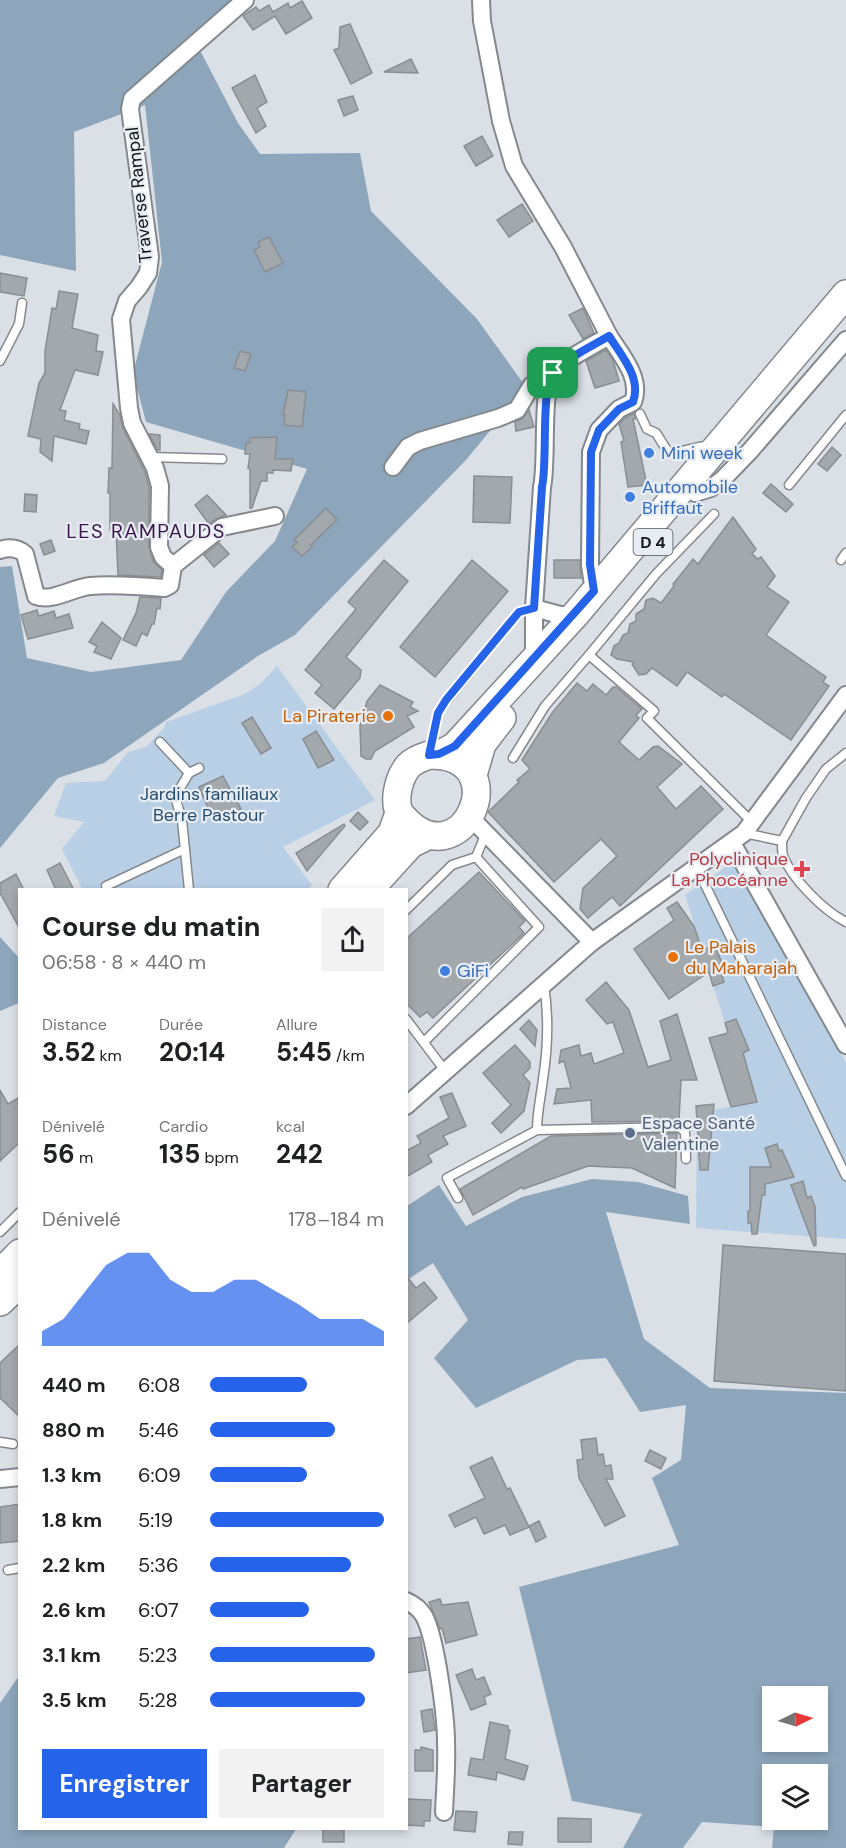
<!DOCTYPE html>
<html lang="fr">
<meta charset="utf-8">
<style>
body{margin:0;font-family:"DM Sans",sans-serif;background:#f2f2f2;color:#202124;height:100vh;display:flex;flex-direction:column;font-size:22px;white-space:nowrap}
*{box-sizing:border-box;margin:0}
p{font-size:20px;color:#757577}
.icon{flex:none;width:33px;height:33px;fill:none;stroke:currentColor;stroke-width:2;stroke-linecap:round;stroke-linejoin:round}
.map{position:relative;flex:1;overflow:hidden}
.drawer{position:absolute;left:18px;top:888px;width:390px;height:942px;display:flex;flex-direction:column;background:#fff;border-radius:0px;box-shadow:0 3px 9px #0003}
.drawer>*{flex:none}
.needle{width:39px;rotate:85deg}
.buttons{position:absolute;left:762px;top:1686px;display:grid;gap:12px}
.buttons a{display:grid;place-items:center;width:66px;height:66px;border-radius:0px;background:#fff;box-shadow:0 3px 9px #0003;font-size:30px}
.pin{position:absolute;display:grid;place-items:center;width:51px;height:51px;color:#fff;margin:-26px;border-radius:12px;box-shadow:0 3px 9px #0006}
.round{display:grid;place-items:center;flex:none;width:63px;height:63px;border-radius:0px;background:#f2f2f2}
.headline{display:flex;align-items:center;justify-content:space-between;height:102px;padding:0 24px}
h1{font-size:27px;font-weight:700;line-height:45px}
.metrics{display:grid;grid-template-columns:repeat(3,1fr);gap:9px;height:102px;padding:6px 24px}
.metrics div{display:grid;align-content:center}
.metrics b{font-size:26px;font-weight:700}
.metrics small{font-size:16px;font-weight:400}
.metrics p{font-size:16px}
.chart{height:168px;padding:12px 24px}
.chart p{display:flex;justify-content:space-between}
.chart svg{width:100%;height:108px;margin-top:6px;fill:#2563eb;opacity:.7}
.button{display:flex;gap:12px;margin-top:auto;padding:12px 24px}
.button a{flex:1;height:69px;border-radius:0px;background:#2563eb;color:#fff;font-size:24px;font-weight:700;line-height:69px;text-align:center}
.button a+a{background:#f2f2f2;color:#202124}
ul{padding:0 24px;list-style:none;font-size:20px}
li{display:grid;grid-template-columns:96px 72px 1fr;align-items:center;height:45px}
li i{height:15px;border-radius:8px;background:#2563eb}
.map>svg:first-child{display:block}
.green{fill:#b8cfe5}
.forest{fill:#8ea6bc;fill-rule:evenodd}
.building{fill:#a3a8ad;stroke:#898e93;stroke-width:1.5}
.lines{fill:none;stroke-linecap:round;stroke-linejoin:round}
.lane-casing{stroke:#84898e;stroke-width:11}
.street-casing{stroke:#84898e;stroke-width:20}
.primary-casing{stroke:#84898e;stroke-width:30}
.lane{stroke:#fff;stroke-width:8}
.street{stroke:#fff;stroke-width:16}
.primary{stroke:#fff;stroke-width:27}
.route-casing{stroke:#fff;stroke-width:12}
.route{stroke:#2563eb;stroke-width:8}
.shop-dot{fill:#3f7fe0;stroke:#e7edf3;stroke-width:2}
.food-dot{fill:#e8710a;stroke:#e7edf3;stroke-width:2}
.health-dot{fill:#e0444e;stroke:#e7edf3;stroke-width:2}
.service-dot{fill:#5c6f8a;stroke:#e7edf3;stroke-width:2}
.labels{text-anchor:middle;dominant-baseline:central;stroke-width:4.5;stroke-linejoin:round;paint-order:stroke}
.shield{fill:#e7edf3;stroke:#53565a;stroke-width:1.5}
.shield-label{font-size:16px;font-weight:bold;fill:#141618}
.street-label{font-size:18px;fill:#141618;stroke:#e7edf3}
.shop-label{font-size:18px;fill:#366cbe;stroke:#e7edf3;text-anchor:start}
.food-label{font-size:18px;fill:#c56008;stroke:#e7edf3;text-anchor:end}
.park-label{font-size:18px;fill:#274e6f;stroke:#e7edf3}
.health-label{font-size:18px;fill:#be3a42;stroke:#e7edf3;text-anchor:end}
.service-label{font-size:18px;fill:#4e5e75;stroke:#e7edf3;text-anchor:start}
.neighbourhood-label{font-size:20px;letter-spacing:1.5px;fill:#3b164c;stroke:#e7edf3}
</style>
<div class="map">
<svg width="846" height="1848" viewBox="0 0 846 1848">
<rect width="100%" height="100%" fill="#dae0e6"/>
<!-- green -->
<g class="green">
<path d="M277,666L375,800L283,847L312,885L308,890L82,889L62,849L84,822L54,816L66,783L105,781L128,752L146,747L164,728L166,722L245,694L260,684Z"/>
<path d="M737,859L846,1063V1239L696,1228L697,1113L750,1103L685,895Z"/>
</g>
<!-- forest -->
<g class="forest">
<path d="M0,0H235L194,39L238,123L260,154L360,153L371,211L477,319L526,387L466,460L295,635L258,656L104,763L58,778L0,848V567L12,566L27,658L91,672L181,660L226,592L275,541L307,469L146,422L133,373L162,262L145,105L74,132L76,271L0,255Z"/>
<path d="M0,937L20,959L19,1003L0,1011Z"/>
<path d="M592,1179L638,1182L688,1196L690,1224L606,1212L644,1339L710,1388L846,1393V1848H772L774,1827L702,1822L683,1848H623L642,1814L572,1801L519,1587L679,1545L652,1478L681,1460L686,1405L640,1412L606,1358L577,1360L476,1408L434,1358L468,1320L433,1263L407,1280V1206L439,1185L466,1226L522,1197ZM772,1696H818V1742H772ZM772,1774H818V1820H772Z"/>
<path d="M19,1676L20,1828L296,1829L284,1848H0V1703Z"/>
</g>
<!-- building -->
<g class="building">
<path d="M302,1L312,18L286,34L275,16L253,30L243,16L256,7L259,11L269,5L273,12L288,3L290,8Z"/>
<path d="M350,24L372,73L351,84L334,50L339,48L340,27Z"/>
<path d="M411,59L418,73L384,72Z"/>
<path d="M255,75L267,102L257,108L266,126L256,133L232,88Z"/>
<path d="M353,96L358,110L344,116L338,100Z"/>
<path d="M482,136L493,156L476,166L464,146Z"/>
<path d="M522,204L533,221L509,237L497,220Z"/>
<path d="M269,237L283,263L265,272L254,250L260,247L258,242Z"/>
<path d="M0,273L27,278L24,296L0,292Z"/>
<path d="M59,291L78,294L72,328L98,335L96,351L103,352L98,375L75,370L60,410L66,411L64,420L80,424L79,429L89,431L86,444L54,436L52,461L40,452L41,439L28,436L39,383L45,373V351L52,308L56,309Z"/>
<path d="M583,308L594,333L583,339L569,315Z"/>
<path d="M606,350L613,360L619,381L595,388L586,361Z"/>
<path d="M240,351L251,354L245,371L234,368Z"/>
<path d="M288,390L306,392L302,427L284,425L285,415H283Z"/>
<path d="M113,404L120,415L123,428L145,472L149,487V547L153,561L162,570L161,577L118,575L116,531L110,530V493H108L109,468H112Z"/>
<path d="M529,410L534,427L516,431L515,422L522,419Z"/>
<path d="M634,413L635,419H633L647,485L628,487L621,442L624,441L619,424L625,418Z"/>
<path d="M149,434L160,435V450H158Z"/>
<path d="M277,437L275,459H293L291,471L273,470V473H267V481H261L252,508H250V469L248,468L250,454H245L246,443H250V438Z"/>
<path d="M832,447L841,455L827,471L818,464Z"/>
<path d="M474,476L512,477L510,523L473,522Z"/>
<path d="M771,484L793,504L786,512L763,493Z"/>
<path d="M25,494L37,495L36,512L24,511Z"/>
<path d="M207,495L226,515L216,519L209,524L195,505Z"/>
<path d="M326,508L337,520L311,545L312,547L302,556L292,547L297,542L294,540Z"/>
<path d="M733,517L756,549L752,554L758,559L761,557L775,576L767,587L789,602L766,635L826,677L823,682L829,686L791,740L724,694L722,697L687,672L677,686L652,668L646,674L639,675L632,664L634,662L617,659L611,655L614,646L619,643L623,635L628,633L630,624L636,621V614L644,609L646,600L653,598L661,603L674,586L673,584L693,559L698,564Z"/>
<path d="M51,540L55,551L44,555L40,544Z"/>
<path d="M219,543L229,554L214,567L204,555Z"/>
<path d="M384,560L408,581L346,657L361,670L360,678L334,709L315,693L322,685L305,670L356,609L348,602Z"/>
<path d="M472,560L508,591L435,677L400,647Z"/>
<path d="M554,560H580L581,578H554Z"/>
<path d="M140,597L161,598L160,609L157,608L154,624H152L147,636L142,633L136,646L123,640L136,613Z"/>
<path d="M37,610L39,616L54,611L56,618L69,614L73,628L28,639L21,615Z"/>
<path d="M102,622L121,638L111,659L94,652L97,646L89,642Z"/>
<path d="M577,683L587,691L593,684L606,695L613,687H616L642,709L636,715L639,718L619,742L639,760L653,747L658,746L682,764L657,787L676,809L701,786L723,809L620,906L612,897L588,918L580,909L583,888L617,856L601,839L554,882L488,812L519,782L517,780L530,769L522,760L552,713Z"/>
<path d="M380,685L413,702L410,707L418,711L407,716L414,727L375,751L371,759H366L361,756L360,726L367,701Z"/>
<path d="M252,717L271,748L261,754L242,723Z"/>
<path d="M316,731L334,760L318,768L303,739Z"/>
<path d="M223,776L241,809L214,822L199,787Z"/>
<path d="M358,812L368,822L360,830L350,821Z"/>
<path d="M344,824L345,826L307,871L296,853Z"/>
<path d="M60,863L74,890H56L47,870Z"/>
<path d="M479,872L525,921L519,927L524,933L433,1018L427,1012L420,1017L406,1003V939Z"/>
<path d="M16,874L24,890H20V929L0,893V883Z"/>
<path d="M677,902L694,926L702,950L715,946L724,968L720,969L724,982L713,986L709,972L669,999L634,949L674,920L667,908Z"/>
<path d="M606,982L629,1010L648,1067L671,1060L660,1021L677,1014L697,1080H681L679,1121L592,1122L591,1100L554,1104L557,1089L571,1088L564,1061L559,1063L561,1050L579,1045L581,1056L591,1053L594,1064L624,1053L613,1022L607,1024L586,1000Z"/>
<path d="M736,1019L749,1050L743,1053L757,1102L731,1107L709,1038L728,1033L725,1023Z"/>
<path d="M529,1020L537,1030L535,1046L520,1029Z"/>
<path d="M515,1045L530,1062V1068L523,1075L530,1083L524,1111L501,1133L492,1123L511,1105L483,1073Z"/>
<path d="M0,1090L8,1104L20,1097V1142L0,1161Z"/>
<path d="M452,1093L466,1126L443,1136L448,1144L428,1155L432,1162L406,1177V1151L421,1143L417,1136L449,1118L440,1097Z"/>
<path d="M714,1104L708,1170H700L696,1106Z"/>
<path d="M677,1133L675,1188L632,1168L588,1166L523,1189L522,1187L473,1215L460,1189L551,1136Z"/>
<path d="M777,1144L779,1151L782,1150L794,1177L765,1184V1195H762L757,1234H752L751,1223H748V1211H750V1167H771L765,1148Z"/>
<path d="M803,1181L807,1198L811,1196L815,1207L816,1245L814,1246L791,1185Z"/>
<path d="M723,1245L846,1254V1391L714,1381Z"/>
<path d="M406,1276L416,1288L424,1282L437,1298L406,1324Z"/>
<path d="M20,1344V1417L0,1398V1363Z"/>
<path d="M596,1438L598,1455L603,1454L605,1466L611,1465L613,1479H606L625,1516L605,1526L579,1478L577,1460L583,1459L581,1440Z"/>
<path d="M650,1450L666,1458L661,1469L645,1461Z"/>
<path d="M492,1457L507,1489L510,1488L529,1527L510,1535L505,1525L484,1534L476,1517L455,1527L449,1515L485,1498L470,1467Z"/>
<path d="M20,1504V1541L0,1543V1507Z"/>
<path d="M539,1521L546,1537L536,1542L529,1526Z"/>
<path d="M440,1599L442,1605L468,1602L477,1635L446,1643L442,1628L440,1629L429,1602Z"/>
<path d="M420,1637L426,1670L406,1673V1639Z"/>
<path d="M472,1669L476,1680L484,1677L491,1694L484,1697L486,1704L471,1710L456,1675Z"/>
<path d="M432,1709L435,1730L424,1732L421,1711Z"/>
<path d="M490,1722L508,1726V1730H510L505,1759L528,1766L524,1780L497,1772L496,1780L468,1775L471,1758L483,1760Z"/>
<path d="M421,1747L433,1750V1771H415V1750H421Z"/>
<path d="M406,1799L431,1800L430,1821H424V1826L406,1825Z"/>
<path d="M456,1811L477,1812L475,1832L454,1830Z"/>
<path d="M558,1818L591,1819V1842H558Z"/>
<rect x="323" y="1828" width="21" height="14"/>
<path d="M509,1832H523L522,1845L508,1844Z"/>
</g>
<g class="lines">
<defs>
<g id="lane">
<path d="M0,361L19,324L22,303"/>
<path d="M640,414L647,429L656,433L668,452C683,454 695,445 710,446"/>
<path d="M150,457L222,459"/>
<path d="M789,485L846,415"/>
<path d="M841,560L846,553"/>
<path d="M589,655L656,574L714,514"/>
<path d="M160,742L189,773"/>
<path d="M430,752L438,713L446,701L519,612L534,608"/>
<path d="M513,758L545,706L589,655L654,711L647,718L752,822"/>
<path d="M744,833L782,841C782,846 782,852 783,856C792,879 824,911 846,922"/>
<path d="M782,841L806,798L826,769L846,753"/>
<path d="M696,866L846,1176"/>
<path d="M106,886L185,849"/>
<path d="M189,890L182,820L175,797L189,773L199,768"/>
<path d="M406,910L452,865L476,857L486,833"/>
<path d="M406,1019L446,1072"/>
<path d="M424,1042L539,927L476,857"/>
<path d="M537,1130C537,1112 541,1096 543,1079C548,1047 549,1017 544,985"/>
<path d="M458,1198L447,1178L537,1130L679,1127L685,1132L686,1159"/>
<path d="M0,1232L20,1212"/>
<path d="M0,1442L13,1444"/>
<path d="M8,1570L20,1568"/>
</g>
<g id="street">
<path d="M481,0L482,21L501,121L514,166L563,247L609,336C596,344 563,360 554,372C540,390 548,460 542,487L534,608V659"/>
<path d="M393,467L408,447L420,441L498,418L517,410L532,385L553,373"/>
<path d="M695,493L711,488L722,480L750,451L846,340"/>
<path d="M0,550C9,547 18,548 25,554L36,596C53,602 72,588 90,586C114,584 140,586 164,588L170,585L173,566L163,557L159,547L160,486L155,468L132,423L129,408L121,319L127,301L139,287L148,273L150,257L130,109L132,99L140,92L245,0"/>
<path d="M173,566L222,527L275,516"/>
<path d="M594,591L590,565L591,452L599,430L619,409L633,402C642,378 621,355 609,336"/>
<path d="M534,608L560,615H575"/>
<path d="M470,817L592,942"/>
<path d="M732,843L846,1045"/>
<path d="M406,1106L592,942L744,833L846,695"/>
<path d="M0,1479L20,1477"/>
<path d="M406,1601C413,1604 420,1609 424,1616C436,1638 446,1716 446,1743C447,1766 445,1789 444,1812"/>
</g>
<g id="primary">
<path d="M429,755C520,754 462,885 402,816C392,805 398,781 406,769C411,761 421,758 429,755Z"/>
<path d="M439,755L455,746L575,615L846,294"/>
<path d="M473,775L482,744L502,718"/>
<path d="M342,890L392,833L399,813"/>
<path d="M369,890L411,844L427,836"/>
<path d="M0,1273L20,1253"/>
<path d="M0,1302L20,1283"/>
</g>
</defs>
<!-- lane casing -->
<use href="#lane" class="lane-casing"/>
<!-- street casing -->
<use href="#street" class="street-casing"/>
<!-- primary casing -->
<use href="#primary" class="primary-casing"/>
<!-- lane -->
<use href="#lane" class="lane"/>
<!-- street -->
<use href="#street" class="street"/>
<!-- primary -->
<use href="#primary" class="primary"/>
</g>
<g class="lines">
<defs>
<path id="route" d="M609,336C621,355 642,378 633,402L619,409L599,430L591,452L590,565L594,591L455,746L439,754L429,755L438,713L446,700L519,612L534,608L542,487C548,460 540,390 554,372C563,360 596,344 609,336Z"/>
</defs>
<!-- route casing -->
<use href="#route" class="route-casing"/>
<!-- route -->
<use href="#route" class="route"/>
</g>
<!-- markers -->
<g class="shop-dot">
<circle cx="649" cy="453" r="6"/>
<circle cx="630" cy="497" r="6"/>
<circle cx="445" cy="971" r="6"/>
</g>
<g class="food-dot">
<circle cx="388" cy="716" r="6"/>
<circle cx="673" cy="957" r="6"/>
</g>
<path class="health-dot" d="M799 860h6v6h6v6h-6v6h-6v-6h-6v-6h6z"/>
<circle class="service-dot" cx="630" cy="1133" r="6"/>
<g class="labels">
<!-- shield labels -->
<rect class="shield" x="633.5" y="529" width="39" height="26" rx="4.5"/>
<g class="shield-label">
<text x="653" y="542">D 4</text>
</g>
<!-- street labels -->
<g class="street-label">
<text transform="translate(139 195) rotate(-96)">Traverse Rampal</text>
</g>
<!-- shop labels -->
<g class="shop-label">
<text x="661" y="453">Mini week</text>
<text x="642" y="487">Automobile<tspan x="642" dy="21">Briffaut</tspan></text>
<text x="457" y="971">GiFi</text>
</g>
<!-- food labels -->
<g class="food-label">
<text x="376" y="716">La Piraterie</text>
<text x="685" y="947" text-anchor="start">Le Palais<tspan x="685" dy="21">du Maharajah</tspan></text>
</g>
<!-- park labels -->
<g class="park-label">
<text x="209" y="794">Jardins familiaux<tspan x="209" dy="21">Berre Pastour</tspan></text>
</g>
<!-- health labels -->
<g class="health-label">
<text x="788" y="859">Polyclinique<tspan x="788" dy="21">La Phocéanne</tspan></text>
</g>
<!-- service labels -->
<g class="service-label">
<text x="642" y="1123">Espace Santé<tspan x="642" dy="21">Valentine</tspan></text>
</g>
<!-- neighbourhood labels -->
<g class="neighbourhood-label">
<text x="146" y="531">LES RAMPAUDS</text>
</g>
</g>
</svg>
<div class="buttons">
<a><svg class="needle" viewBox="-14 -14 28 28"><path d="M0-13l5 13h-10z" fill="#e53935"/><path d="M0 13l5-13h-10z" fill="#757577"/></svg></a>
<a><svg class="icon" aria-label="layers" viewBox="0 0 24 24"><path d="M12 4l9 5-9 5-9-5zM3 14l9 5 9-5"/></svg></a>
</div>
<div class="pin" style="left:553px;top:373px;background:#1e9e55"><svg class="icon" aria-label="arrive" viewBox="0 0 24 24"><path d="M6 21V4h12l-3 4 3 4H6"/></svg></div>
<section class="drawer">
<div class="headline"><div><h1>Course du matin</h1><p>06:58 · 8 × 440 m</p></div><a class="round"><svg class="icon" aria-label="share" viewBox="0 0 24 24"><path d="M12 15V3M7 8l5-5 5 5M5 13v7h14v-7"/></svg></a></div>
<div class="metrics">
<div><p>Distance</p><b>3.52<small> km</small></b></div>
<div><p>Durée</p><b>20:14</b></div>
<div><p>Allure</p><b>5:45<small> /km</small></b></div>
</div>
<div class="metrics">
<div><p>Dénivelé</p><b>56<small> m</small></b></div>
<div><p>Cardio</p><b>135<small> bpm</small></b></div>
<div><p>kcal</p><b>242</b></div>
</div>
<div class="chart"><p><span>Dénivelé</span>178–184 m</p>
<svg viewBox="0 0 160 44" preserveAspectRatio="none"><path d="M0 44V38L10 33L20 22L30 11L40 6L50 6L60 17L70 22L80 22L90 17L100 17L110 22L120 27L130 33L140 33L150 33L160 38V44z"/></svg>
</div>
<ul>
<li><b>440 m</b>6:08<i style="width:56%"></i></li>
<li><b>880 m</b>5:46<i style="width:72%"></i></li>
<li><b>1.3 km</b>6:09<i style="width:56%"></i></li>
<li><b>1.8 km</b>5:19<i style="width:100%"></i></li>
<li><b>2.2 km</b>5:36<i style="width:81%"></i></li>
<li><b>2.6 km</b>6:07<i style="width:57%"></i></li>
<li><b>3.1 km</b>5:23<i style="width:95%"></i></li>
<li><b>3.5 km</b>5:28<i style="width:89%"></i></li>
</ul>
<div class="button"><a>Enregistrer</a><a>Partager</a></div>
</section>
</div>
